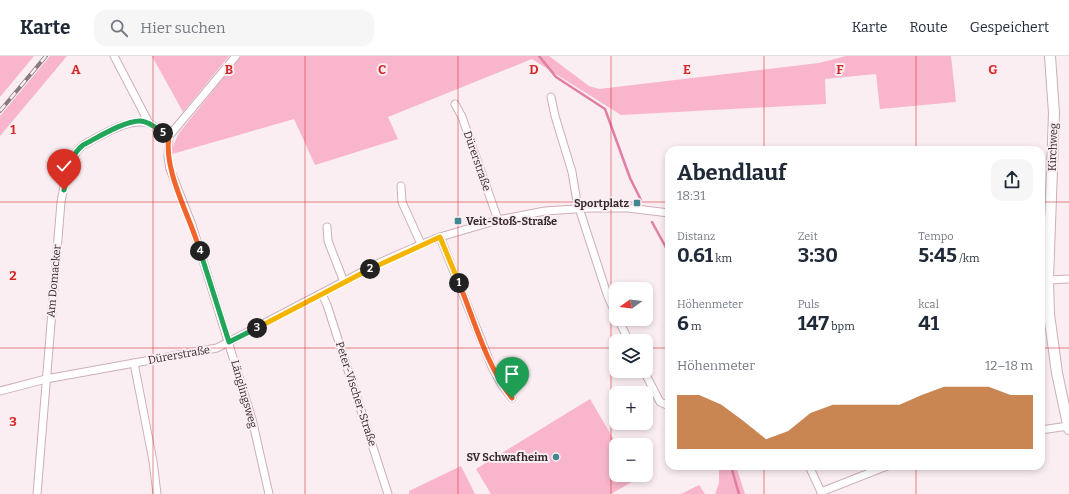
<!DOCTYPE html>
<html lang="de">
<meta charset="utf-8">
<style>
body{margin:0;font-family:Bitter,serif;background:#f6f6f7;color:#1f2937;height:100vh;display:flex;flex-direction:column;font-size:15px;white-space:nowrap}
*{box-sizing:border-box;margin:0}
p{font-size:13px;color:#747a83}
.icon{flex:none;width:22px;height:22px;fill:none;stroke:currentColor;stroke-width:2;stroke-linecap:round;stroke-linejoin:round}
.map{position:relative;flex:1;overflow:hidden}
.panel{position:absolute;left:665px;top:90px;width:380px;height:324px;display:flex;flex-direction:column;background:#fff;border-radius:12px;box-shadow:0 2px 6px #0003}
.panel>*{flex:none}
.needle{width:26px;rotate:255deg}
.controls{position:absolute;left:609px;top:226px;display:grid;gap:8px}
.controls a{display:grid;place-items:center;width:44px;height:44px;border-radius:8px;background:#fff;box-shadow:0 2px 6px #0003;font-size:20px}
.pin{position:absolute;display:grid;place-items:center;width:34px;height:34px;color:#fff;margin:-41px -17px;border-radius:50% 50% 50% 0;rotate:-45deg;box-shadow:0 0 4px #0007}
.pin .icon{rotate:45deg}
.km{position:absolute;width:20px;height:20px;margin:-10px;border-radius:50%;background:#222;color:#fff;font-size:11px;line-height:20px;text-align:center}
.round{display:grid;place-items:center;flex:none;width:42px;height:42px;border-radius:12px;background:#f6f6f7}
.headline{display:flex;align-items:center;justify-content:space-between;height:68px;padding:0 12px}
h1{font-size:22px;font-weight:700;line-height:30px}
.stats{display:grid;grid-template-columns:repeat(3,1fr);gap:6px;height:68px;padding:4px 12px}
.stats div{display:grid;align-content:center}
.stats b{font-size:20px;font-weight:700}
.stats small{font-size:11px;font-weight:400}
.stats p{font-size:11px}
.chart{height:112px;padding:8px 12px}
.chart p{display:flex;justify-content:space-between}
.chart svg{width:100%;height:72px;margin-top:4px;fill:#b45309;opacity:.7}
header{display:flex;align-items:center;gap:24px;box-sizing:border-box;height:56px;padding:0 20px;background:#fff;border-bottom:1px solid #e0e1e3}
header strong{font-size:19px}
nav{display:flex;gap:22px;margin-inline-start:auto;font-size:14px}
.search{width:280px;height:36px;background:#f6f6f7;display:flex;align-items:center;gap:10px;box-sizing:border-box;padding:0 14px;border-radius:12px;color:#747a83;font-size:15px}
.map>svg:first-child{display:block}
.green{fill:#f8b5cc}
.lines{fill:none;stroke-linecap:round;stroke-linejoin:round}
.stream{stroke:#e07ea3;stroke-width:2.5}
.street-casing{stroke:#ceaeb8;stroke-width:9}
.secondary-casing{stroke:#ceaeb8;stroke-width:12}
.street{stroke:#fff;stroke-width:7}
.secondary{stroke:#fff;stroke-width:10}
.rail-casing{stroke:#887b7f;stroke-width:4}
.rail{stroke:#fbeef2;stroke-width:2.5;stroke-dasharray:8;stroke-linecap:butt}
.split-1-casing{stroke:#fff;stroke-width:8}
.split-2-casing{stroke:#fff;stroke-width:8}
.split-3-casing{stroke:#fff;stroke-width:8}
.split-4-casing{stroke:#fff;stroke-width:8}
.split-5-casing{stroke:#fff;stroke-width:8}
.split-6-casing{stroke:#fff;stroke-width:8}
.split-1{stroke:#f0652b;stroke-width:5}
.split-2{stroke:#f5b400;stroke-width:5}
.split-3{stroke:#f5b400;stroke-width:5}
.split-4{stroke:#22a559;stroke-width:5}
.split-5{stroke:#f0652b;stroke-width:5}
.split-6{stroke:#22a559;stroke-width:5}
.grid{fill:none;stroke:#d62828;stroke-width:1;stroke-opacity:0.55}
.poi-dot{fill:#418891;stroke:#fbeef2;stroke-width:1.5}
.labels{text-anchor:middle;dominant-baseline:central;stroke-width:4;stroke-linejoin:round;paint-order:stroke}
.street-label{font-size:11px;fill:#362a2e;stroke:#fbeef2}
.poi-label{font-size:11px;font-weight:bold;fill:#362a2e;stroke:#fbeef2;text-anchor:end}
.grid-label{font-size:13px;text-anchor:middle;font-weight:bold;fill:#d62828;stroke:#fbeef2;stroke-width:4;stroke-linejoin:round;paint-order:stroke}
</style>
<header>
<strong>Karte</strong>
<div class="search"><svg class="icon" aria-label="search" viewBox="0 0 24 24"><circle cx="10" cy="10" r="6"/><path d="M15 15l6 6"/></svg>Hier suchen</div>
<nav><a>Karte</a><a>Route</a><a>Gespeichert</a></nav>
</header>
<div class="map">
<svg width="1069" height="438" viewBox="0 0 1069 438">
<rect width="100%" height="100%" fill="#fbeef2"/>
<!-- green -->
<g class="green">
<path d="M0,0H34L0,41Z"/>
<path d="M50,0H67L0,80V60Z"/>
<path d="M152,0H229L183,56Z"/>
<path d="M241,0H549L589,30L599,33L819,7L846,0H951L956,46L880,53L876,18L825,23L826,48L621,59L532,3L388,61L398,83L315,109L294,63L172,98L174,88L179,77Z"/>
<path d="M590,343L617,389L616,419H635L637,423L611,438H491L476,413Z"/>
<path d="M461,410L475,438H409V435Z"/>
<path d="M719,410H736L745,438H715L719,427Z"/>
<path d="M699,429L705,438H680L683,437Z"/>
</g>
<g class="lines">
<!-- stream -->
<g class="stream">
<path d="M539,0L556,21L605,53L630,122L641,144"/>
<path d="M652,166L669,197"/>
<path d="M731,410L739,438"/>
</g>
<defs>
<g id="street">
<path d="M114,0L149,67L169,80"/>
<path d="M236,0L169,80L168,101L170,113L192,169L252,363L269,438"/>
<path d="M551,41L555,60L572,116L577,146L607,238L616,259"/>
<path d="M455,48L462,61L498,164"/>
<path d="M401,130L402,146L421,188"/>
<path d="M1041,163L1050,162"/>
<path d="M327,171L328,185L344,226"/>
<path d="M440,181L492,311L501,328L512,342"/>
<path d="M1048,224L1069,223"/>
<path d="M322,238L327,249L388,438"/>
<path d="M1041,260L1049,258"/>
<path d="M618,263L629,285"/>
<path d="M134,307L153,405L157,438"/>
<path d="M644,315L660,346L669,350"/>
<path d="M0,335L46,323L217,292L379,207L413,192L440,181L498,164L545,155L590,152H628L669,157"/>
<path d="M1041,374L1068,370"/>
<path d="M809,410L822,438"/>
<path d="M821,436L887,410"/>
<path d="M37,438L61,146C65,127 67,102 83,89C103,79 126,62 149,67"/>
</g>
<path id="secondary" d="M1050,0L1054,57L1048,224L1049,258L1057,317L1069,373"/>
</defs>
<!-- street casing -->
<use href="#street" class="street-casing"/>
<!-- secondary casing -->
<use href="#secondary" class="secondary-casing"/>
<!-- street -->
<use href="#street" class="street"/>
<!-- secondary -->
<use href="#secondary" class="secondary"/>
<defs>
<path id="rail" d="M0,55L46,0"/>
</defs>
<!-- rail casing -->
<use href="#rail" class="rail-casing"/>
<!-- rail -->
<use href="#rail" class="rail"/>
</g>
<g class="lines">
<defs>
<path id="split-1" d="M459,227C475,266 486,309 512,342"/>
<path id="split-2" d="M370,213L440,181L459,227"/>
<path id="split-3" d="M257,272L370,213"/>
<path id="split-4" d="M200,195L229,286L257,272"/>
<path id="split-5" d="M163,77L169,80C163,115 190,160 200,195"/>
<path id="split-6" d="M64,134C68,118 69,100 83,89C97,82 125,64 141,65C150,66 156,72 163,77"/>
</defs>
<!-- split-1 casing -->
<use href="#split-1" class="split-1-casing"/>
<!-- split-2 casing -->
<use href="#split-2" class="split-2-casing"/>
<!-- split-3 casing -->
<use href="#split-3" class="split-3-casing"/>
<!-- split-4 casing -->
<use href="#split-4" class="split-4-casing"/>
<!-- split-5 casing -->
<use href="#split-5" class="split-5-casing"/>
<!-- split-6 casing -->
<use href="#split-6" class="split-6-casing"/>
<!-- split-1 -->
<use href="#split-1" class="split-1"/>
<!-- split-2 -->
<use href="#split-2" class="split-2"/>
<!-- split-3 -->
<use href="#split-3" class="split-3"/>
<!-- split-4 -->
<use href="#split-4" class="split-4"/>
<!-- split-5 -->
<use href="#split-5" class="split-5"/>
<!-- split-6 -->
<use href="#split-6" class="split-6"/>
</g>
<!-- grid -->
<path class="grid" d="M153,0V438M305,0V438M458,0V438M611,0V438M764,0V94M916,0V94M0,146H669M1041,146H1069M0,292H616M646,292H669M1041,292H1069M764,410V438M916,410V438"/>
<!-- markers -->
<g class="poi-dot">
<rect x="633" y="143" width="8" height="8" rx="2"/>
<rect x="454" y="161" width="8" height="8" rx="2"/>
<circle cx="556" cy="401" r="4"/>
</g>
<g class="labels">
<!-- street labels -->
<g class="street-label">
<text transform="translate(1053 91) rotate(-88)">Kirchweg</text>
<text transform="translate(477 105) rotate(71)">Dürerstraße</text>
<text transform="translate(54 225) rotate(-85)">Am Domacker</text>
<text transform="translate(179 299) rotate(-10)">Dürerstraße</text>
<text transform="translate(244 338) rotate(74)">Länglingsweg</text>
<text transform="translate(356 338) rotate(72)">Peter-Vischer-Straße</text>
</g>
<!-- poi labels -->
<g class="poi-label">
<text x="629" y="147">Sportplatz</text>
<text x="466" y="165" text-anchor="start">Veit-Stoß-Straße</text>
<text x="548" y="401">SV Schwafheim</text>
</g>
</g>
<g class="grid-label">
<text x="76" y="18">A</text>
<text x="229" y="18">B</text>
<text x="382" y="18">C</text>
<text x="534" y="18">D</text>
<text x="687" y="18">E</text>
<text x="840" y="18">F</text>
<text x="993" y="18">G</text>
<text x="13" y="78">1</text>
<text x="13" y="224">2</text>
<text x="13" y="370">3</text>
</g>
</svg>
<div class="controls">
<a><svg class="needle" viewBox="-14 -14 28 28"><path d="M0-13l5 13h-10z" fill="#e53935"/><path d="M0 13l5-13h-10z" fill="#747a83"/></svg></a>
<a><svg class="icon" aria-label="layers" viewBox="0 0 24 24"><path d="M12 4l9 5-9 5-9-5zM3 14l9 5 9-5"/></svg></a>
<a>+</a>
<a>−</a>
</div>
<div class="pin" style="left:512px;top:342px;background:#1e9e55"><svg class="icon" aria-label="arrive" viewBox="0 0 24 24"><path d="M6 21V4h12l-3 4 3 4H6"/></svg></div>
<div class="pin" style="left:64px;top:134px;background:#d93025"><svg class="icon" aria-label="check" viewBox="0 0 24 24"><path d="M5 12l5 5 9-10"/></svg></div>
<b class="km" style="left:459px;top:227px">1</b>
<b class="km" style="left:370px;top:213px">2</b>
<b class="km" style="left:257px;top:272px">3</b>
<b class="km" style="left:200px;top:195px">4</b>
<b class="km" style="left:163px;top:77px">5</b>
<section class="panel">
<div class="headline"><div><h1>Abendlauf</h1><p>18:31</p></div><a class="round"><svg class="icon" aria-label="share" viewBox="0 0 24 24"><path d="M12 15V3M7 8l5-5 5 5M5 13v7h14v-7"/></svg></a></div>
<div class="stats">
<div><p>Distanz</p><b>0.61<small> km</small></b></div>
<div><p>Zeit</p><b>3:30</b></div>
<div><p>Tempo</p><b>5:45<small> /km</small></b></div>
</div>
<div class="stats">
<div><p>Höhenmeter</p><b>6<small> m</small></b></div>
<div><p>Puls</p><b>147<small> bpm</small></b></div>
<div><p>kcal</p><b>41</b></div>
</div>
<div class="chart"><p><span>Höhenmeter</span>12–18 m</p>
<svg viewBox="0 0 160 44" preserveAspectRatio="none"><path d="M0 44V11L10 11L20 17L30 27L40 38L50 33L60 22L70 17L80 17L90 17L100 17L110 11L120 6L130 6L140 6L150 11L160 11V44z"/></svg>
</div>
</section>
</div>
